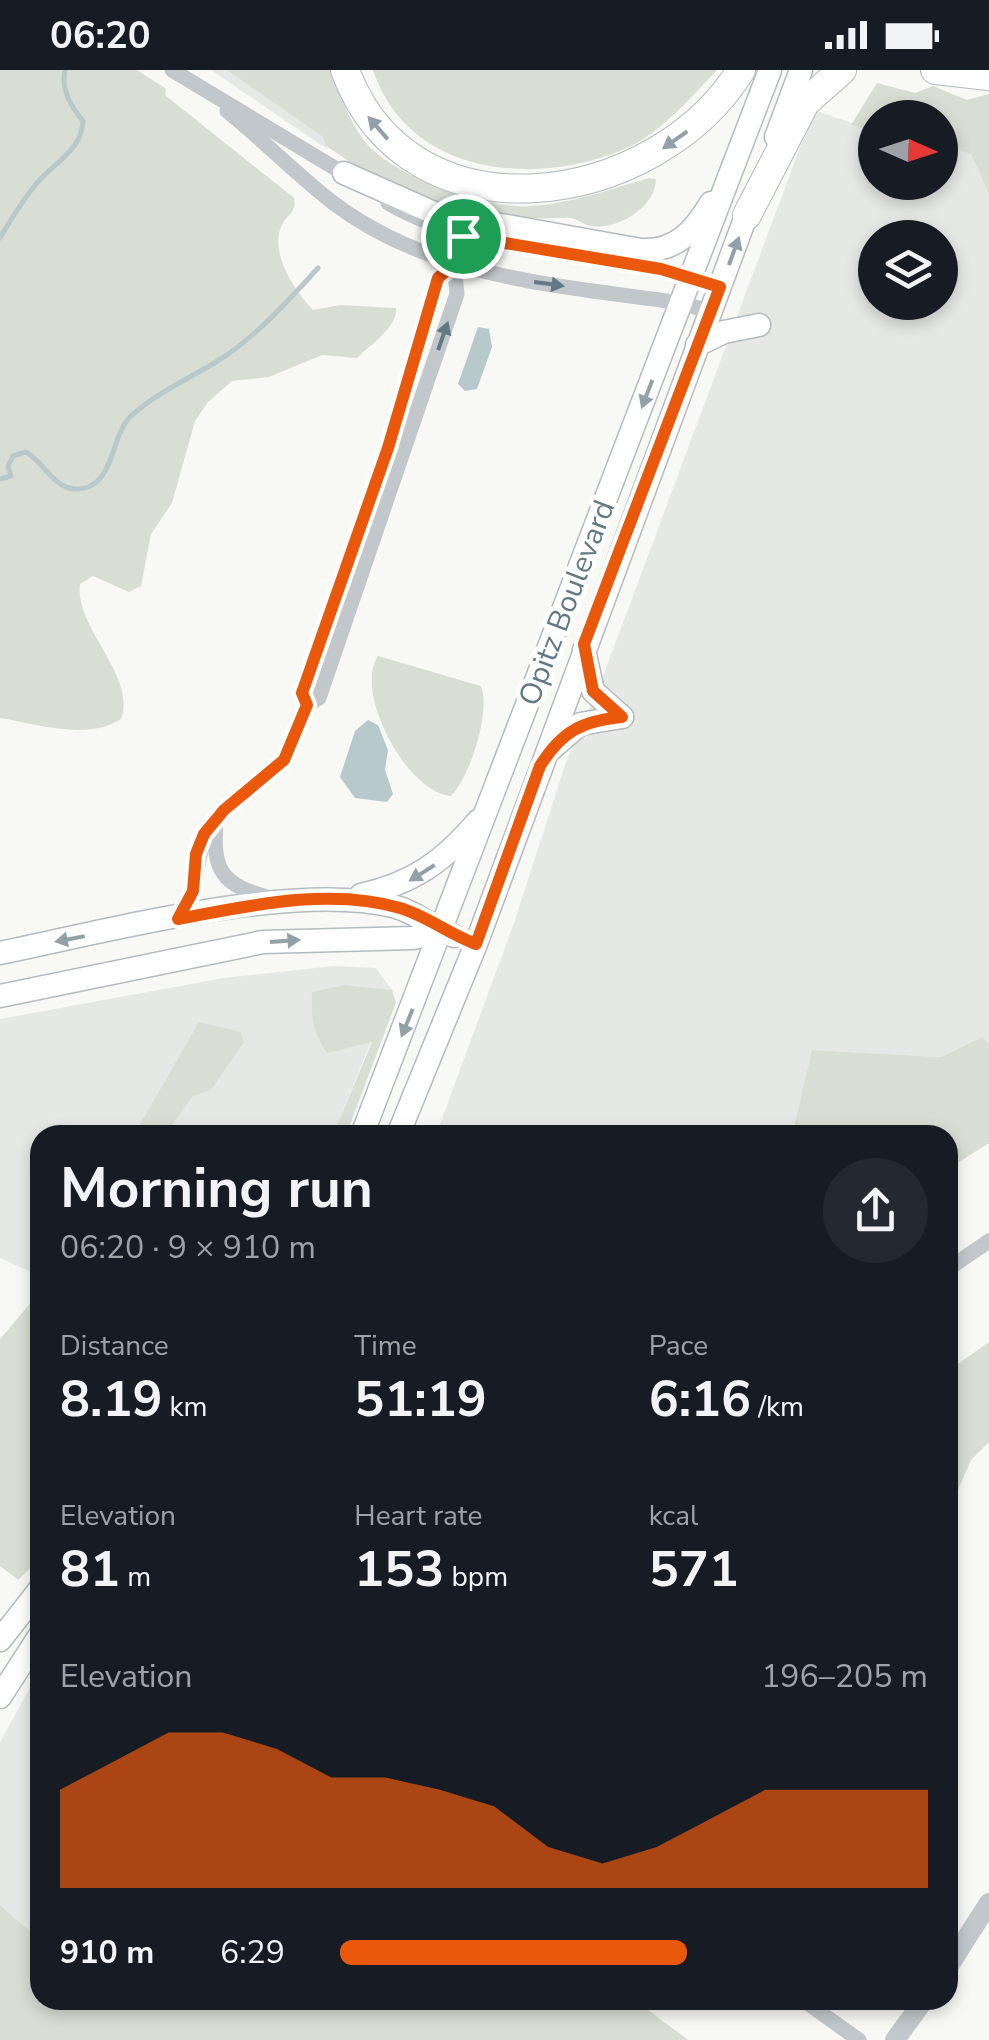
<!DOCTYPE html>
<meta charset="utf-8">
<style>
body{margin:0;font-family:"Nunito Sans",sans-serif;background:#242831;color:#f1f3f6;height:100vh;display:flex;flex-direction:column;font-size:38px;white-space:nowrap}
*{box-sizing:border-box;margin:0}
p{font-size:32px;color:#9ea1a6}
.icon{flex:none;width:55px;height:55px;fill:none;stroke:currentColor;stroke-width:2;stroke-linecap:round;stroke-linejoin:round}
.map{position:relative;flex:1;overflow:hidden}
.side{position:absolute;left:30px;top:1055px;width:928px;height:885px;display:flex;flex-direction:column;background:#171b24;border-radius:30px;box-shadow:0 5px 15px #0003}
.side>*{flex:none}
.needle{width:65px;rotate:93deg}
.buttons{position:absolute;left:858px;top:30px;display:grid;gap:20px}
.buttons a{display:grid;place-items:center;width:100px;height:100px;border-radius:50%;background:#171b24;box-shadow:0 5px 15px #0003;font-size:50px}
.pin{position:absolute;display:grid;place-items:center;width:85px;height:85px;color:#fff;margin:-42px;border:5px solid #fff;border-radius:50%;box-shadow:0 2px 10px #0007}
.round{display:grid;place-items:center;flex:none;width:105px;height:105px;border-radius:52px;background:#242831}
.headline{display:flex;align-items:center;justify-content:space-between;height:170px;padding:0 30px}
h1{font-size:55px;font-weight:700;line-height:75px}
.metrics{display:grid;grid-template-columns:repeat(3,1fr);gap:15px;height:170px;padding:10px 30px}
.metrics div{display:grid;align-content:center}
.metrics b{font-size:50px;font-weight:700}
.metrics small{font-size:28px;font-weight:400}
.metrics p{font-size:28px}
.chart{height:280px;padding:20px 30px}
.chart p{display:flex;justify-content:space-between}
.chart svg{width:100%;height:180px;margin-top:10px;fill:#ea580c;opacity:.7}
ul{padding:0 30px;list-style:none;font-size:32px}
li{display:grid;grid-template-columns:160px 120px 1fr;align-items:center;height:75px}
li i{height:25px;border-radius:12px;background:#ea580c}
.status{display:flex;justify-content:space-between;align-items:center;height:70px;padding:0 50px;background:#171b24;direction:ltr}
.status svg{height:28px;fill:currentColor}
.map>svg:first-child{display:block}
.built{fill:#e6e8e6;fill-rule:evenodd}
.green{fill:#d9ded4}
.water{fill:#b7c9cb}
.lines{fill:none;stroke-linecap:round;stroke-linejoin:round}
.stream{stroke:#b7c9cb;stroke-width:5}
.secondary-casing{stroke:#b3bbbf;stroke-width:25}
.motorway-casing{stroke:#b4babd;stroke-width:30}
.minor{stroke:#c1c7ca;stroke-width:15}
.tertiary{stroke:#c1c7ca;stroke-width:20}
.secondary{stroke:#fff;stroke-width:22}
.motorway{stroke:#fff;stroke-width:28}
.oneway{fill:#90a1a8}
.oneway2{fill:#617983}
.route-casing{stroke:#fff;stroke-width:20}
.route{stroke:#ea580c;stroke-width:12}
.labels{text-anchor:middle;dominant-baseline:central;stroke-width:10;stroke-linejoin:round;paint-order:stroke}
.street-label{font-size:30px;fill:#617983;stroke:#fff}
</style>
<div class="status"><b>06:20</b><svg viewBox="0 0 49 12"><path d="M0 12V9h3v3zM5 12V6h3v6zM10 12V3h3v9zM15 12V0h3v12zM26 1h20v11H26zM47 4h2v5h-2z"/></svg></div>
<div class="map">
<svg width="989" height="1970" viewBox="0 0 989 1970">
<rect width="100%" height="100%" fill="#f8f8f5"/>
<!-- built -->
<g class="built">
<path d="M211,0H302L327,79Z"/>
<path d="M814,40L875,61V112H940V73L971,83L989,124V974L982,967L941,987L812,980L792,1065H436L514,853L566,692L605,601ZM875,168H940V232H875Z"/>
<path d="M334,896L376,898L392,920L333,1065H40V1206L0,1188V949L224,908Z"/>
<path d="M40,1600V1870L0,1835V1672Z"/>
</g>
<!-- green -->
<g class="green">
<path d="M0,0H137L166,19L165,25L294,128C297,144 286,144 281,157C270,184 295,221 313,240L340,235L396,238C398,257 371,274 357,288L322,285L269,307L232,311L208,332L195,351L172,433L151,464L141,516L129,522L93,506L80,514C74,558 137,605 121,649C88,671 37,654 0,648Z"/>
<path d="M227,0H332C340,24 348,49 363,69C390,106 485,139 530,136C570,134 610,119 649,108L656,109C656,138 614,163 587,155C579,152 574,147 565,148C512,149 448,146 398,121C373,109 350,91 326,76L323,67Z"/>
<path d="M373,0H717C692,27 659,64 625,79C534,118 408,105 373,0Z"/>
<path d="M877,13L915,23L933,16L967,30L989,24V124L971,84L940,73V48H875V61L851,55Z"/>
<path d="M378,586L481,616C491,641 470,707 451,726C407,723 353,622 378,586Z"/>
<path d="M344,915L392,920L396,933L346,1065H333L372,972L327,983C312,962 311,947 312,922Z"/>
<path d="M199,952L241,962L244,972L211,1020L193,1026L164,1065H134Z"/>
<path d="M982,967L989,974V1073L948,1099V1065H792L812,980L941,987Z"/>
<path d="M40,1222V1489L18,1510L0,1496V1269Z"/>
<path d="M989,1272V1372L971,1390L948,1443V1301Z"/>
<path d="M0,1835L40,1870V1930H110L122,1940L135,1930H635L688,1970H0Z"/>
</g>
<!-- water -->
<g class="water">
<path d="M478,257L489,259L492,277L477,319L465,321L458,314Z"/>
<path d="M368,650L378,655L388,680L385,700L393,724L387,732L355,728L340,707L355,661Z"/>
</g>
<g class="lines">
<!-- stream -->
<g class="stream">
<path d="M0,168C11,149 23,130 36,114C53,93 82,81 83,51C71,37 61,19 65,0"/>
<path d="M0,409L11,406L8,396L13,386L26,382C46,393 57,428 88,417C114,408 112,364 131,346C157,323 186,310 216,292C255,268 287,232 318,198"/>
</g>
<defs>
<g id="secondary">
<path d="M776,67L801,0"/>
<path d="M344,103L434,143L641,180C676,182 694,161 711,133"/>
<path d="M697,275L724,262L759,255"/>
<path d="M584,580L593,621L622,647"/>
<path d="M550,680L580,654L622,647"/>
<path d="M361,825C413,813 443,792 478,751"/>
<path d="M0,883C107,861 289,812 393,836C417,842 432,858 454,866"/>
<path d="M0,926L263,872L413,868L443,862"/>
<path d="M362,1065L770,0"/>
<path d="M398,1065L476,874L752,130"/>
<path d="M0,1570L40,1519"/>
<path d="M0,1627L40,1565"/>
</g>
<g id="motorway">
<path d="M345,0C410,177 656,138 741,0"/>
<path d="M935,0L989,6"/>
<path d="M747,145L805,33L842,0"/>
</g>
</defs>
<!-- secondary casing -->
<use href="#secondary" class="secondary-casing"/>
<!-- motorway casing -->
<use href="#motorway" class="motorway-casing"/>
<!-- minor -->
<g class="minor">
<path d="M172,0L348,106"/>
<path d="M227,41C263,70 296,104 332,132C433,209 562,216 682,233L711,242"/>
<path d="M388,133C488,191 612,178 721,217"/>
<path d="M307,635L319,628L457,224L454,194L463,166"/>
<path d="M216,751C212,802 222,815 271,828"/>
<path d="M179,849L193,821L204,764L224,740L284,690L307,635L302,623L388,378L438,208L454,194"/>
<path d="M948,1199L989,1171"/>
<path d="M803,1930L859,1970"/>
</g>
<!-- tertiary -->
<g class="tertiary">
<path d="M948,1897L989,1833"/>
<path d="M895,1970L924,1930"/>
</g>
<!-- secondary -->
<use href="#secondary" class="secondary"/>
<!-- motorway -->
<use href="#motorway" class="motorway"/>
</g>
<!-- one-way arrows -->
<defs><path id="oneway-solid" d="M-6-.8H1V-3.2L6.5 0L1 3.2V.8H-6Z" transform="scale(2.5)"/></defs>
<g class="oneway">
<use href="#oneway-solid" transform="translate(378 58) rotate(-131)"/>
<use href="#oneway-solid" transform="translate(675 70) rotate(145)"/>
<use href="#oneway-solid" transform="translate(734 181) rotate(-70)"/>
<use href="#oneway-solid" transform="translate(647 324) rotate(111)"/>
<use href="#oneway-solid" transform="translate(422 803) rotate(148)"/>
<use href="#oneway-solid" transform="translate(70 869) rotate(169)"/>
<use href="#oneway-solid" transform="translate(285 871) rotate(-4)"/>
<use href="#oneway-solid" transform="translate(407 953) rotate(112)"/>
</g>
<g class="oneway2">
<use href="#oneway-solid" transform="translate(549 214) rotate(8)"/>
<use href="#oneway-solid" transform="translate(443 266) rotate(-71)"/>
</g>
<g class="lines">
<defs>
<path id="route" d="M463,166L661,199L720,217L584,574L593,621L622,647C582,651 562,661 540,696L476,874C449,864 427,846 400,838C330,817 248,836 178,849L193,821L196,784L204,764L224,740L284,690L307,635L302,623L388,378L438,208L454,194Z"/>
</defs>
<!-- route casing -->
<use href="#route" class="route-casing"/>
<!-- route -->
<use href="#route" class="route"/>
</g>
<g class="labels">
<!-- street labels -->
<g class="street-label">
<text transform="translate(567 533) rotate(-69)">Opitz Boulevard</text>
</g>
</g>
</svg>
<div class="buttons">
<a><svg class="needle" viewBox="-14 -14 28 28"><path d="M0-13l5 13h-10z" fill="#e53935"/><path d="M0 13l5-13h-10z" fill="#9ea1a6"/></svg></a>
<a><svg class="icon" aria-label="layers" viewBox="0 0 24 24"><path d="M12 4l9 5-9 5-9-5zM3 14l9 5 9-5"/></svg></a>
</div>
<div class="pin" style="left:463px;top:166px;background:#1e9e55"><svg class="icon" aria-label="arrive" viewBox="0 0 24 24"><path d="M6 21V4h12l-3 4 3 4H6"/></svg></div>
<section class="side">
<div class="headline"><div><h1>Morning run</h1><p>06:20 · 9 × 910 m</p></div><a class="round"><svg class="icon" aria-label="share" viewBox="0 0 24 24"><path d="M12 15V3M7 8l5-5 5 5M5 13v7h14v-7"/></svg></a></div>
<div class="metrics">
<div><p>Distance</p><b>8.19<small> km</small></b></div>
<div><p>Time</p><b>51:19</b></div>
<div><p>Pace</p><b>6:16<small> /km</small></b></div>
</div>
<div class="metrics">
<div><p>Elevation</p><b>81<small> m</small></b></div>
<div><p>Heart rate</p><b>153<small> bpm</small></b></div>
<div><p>kcal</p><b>571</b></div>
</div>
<div class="chart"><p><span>Elevation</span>196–205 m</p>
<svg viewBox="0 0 160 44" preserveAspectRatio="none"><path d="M0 44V20L10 13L20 6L30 6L40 10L50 17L60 17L70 20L80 24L90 34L100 38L110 34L120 27L130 20L140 20L150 20L160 20V44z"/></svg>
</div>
<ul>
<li><b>910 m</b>6:29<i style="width:59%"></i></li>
</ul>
</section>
</div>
